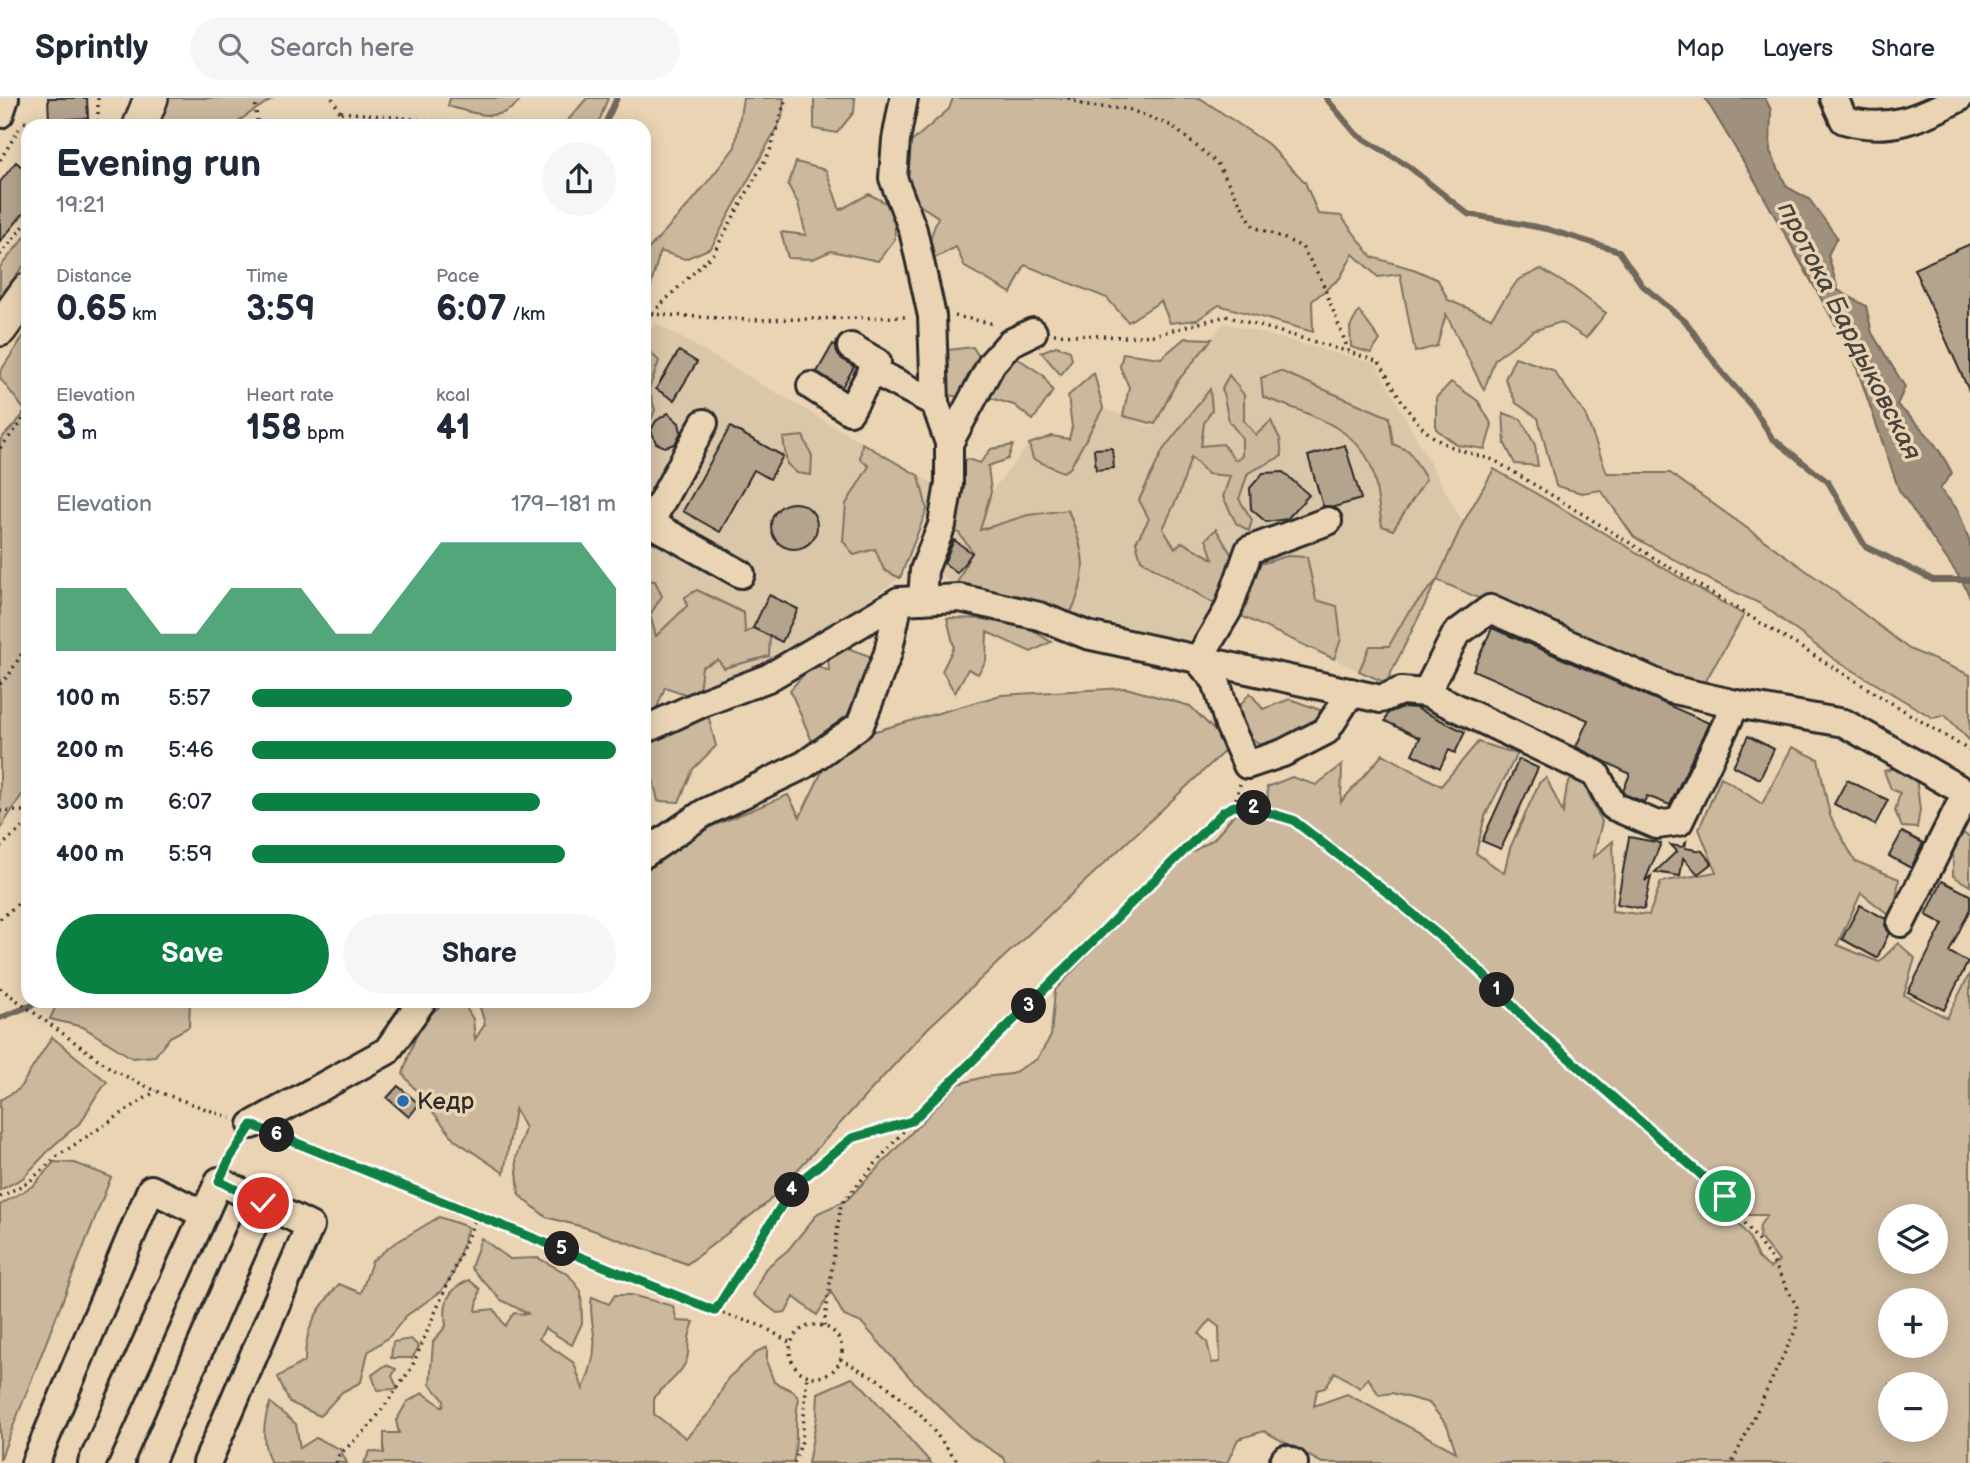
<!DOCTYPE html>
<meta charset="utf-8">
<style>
body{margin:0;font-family:"Balsamiq Sans",sans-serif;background:#f6f6f7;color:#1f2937;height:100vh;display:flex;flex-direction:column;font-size:26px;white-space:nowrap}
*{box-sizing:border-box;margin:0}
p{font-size:23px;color:#747a83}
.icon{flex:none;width:38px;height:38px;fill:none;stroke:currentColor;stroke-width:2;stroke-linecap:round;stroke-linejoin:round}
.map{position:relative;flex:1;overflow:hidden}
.drawer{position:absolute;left:21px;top:21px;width:630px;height:889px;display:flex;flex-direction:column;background:#fff;border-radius:21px;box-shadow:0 4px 18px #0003}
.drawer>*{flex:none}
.tools{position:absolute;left:1878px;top:1106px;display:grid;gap:14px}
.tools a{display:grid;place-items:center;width:70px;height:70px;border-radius:50%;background:#fff;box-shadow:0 4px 18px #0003;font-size:35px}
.pin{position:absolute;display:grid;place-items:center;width:60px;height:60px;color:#fff;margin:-30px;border:4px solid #fff;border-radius:50%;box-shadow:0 2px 7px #0007}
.km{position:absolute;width:35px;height:35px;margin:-18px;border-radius:50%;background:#222;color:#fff;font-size:19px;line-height:35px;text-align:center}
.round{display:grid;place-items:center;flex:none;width:74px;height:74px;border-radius:37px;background:#f6f6f7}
.overview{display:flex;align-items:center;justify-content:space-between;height:119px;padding:0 35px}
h1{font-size:38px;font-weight:600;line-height:52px}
.metrics{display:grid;grid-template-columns:repeat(3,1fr);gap:10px;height:119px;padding:7px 35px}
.metrics div{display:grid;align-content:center}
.metrics b{font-size:35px;font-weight:600}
.metrics small{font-size:19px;font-weight:400}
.metrics p{font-size:19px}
.chart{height:196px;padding:14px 35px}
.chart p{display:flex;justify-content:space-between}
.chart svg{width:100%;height:126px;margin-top:7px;fill:#0b8043;opacity:.7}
.cta{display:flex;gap:14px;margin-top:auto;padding:14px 35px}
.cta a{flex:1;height:80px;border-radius:42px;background:#0b8043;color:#fff;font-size:28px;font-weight:600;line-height:80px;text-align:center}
.cta a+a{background:#f6f6f7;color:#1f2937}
ul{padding:0 35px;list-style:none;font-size:23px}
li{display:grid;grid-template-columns:112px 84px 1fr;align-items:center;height:52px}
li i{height:18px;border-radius:9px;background:#0b8043}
header{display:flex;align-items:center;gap:42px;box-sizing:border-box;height:98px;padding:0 35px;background:#fff;border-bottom:2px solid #e0e1e3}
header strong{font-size:33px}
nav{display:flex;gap:38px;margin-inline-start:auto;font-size:24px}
.search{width:490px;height:63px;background:#f6f6f7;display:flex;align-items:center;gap:18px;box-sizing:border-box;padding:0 24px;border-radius:38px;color:#747a83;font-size:26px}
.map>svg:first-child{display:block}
.built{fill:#dac6a8}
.green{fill:#cbb89d;stroke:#7b7264;stroke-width:2;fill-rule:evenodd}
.water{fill:#9f917d;stroke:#71685c;stroke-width:2}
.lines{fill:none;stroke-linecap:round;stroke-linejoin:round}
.stream{stroke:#71685c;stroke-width:6}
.building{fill:#b5a48d;stroke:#2b2b2b;stroke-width:2}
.minor-casing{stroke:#2b2b2b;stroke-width:32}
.major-casing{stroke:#2b2b2b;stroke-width:38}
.path{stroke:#2b2b2b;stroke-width:3.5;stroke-dasharray:2 5;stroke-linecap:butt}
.minor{stroke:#ead4b3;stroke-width:26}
.major{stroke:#ead4b3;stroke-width:33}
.route-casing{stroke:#fff;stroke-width:14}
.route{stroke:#0b8043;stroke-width:9}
.poi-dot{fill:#1f6fb2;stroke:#ead4b3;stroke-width:2.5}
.labels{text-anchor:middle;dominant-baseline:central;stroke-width:7;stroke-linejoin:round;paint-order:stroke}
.poi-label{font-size:24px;fill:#2b2b2b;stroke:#ead4b3;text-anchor:start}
.water-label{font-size:26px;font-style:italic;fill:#484440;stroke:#ead4b3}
</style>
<header>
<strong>Sprintly</strong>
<div class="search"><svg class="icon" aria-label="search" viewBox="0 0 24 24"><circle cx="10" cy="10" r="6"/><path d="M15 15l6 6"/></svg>Search here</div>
<nav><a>Map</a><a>Layers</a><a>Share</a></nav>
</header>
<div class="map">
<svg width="1970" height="1365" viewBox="0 0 1970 1365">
<rect width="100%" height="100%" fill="#ead4b3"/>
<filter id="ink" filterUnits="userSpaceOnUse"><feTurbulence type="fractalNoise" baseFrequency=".0143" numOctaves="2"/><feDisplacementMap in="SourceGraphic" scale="14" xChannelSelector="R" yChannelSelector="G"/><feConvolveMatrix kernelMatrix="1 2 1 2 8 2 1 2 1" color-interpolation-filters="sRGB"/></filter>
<g filter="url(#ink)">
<!-- built -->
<g class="built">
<path d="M656,225L937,388L900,480L786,557L686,596L644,571V242Z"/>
<path d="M1224,225L1376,266L1463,425L1386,585L1213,505L1189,544L949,484L935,470L959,435L1029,346L1070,369L1103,310L1153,330L1176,285Z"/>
</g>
<!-- green -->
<g class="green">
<path d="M164,0H273L240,22L251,28H151Z"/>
<path d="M450,0H522C502,27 476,16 448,8Z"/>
<path d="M587,0H608L598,26L596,28H563Z"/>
<path d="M743,0H784L782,20L711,150L685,161L660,153L644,214V156L694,101L735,49Z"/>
<path d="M814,0H855L854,14L837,35L814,31Z"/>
<path d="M953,0H1200L1268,46L1305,84L1318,116L1341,118L1372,159L1416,172L1438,182L1448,202L1491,220L1518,182L1541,171L1574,191L1606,215L1586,240L1561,224L1533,233L1495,261L1484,292L1446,216L1437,248L1415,254L1400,176L1378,179L1353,156L1340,180L1312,203L1313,234L1219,207L1197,222L1170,225L1161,203L1128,224L1107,200L1025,167L1011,195L965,169L956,149L935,160L930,141L938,119L901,95L908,47L949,11Z"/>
<path d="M796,64L826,72L840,112L869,96L894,109L895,141L878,163L831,153L813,161L788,160L781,134L806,137L798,105L788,87Z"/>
<path d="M28,135V162L0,198V169Z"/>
<path d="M1359,213L1380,242L1371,255L1351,249L1350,229Z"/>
<path d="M28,231V687L0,731V342L26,314L0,280V274Z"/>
<path d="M1185,240L1212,241L1176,285L1155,326L1123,318L1129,289L1120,269L1123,255L1161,260Z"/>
<path d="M1056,248L1070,253L1072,261L1061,277L1041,254Z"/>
<path d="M973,249L985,269L964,301L943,295L940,253Z"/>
<path d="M651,255L659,263L649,291L655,312L644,341V264Z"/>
<path d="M1014,258L1043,277L1053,293L1033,322L1014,307L987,299L1000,266Z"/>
<path d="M1515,259L1553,272L1585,316L1607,375H1670L1825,486L1909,551L1970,577V643L1945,617L1933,620L1834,561L1761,506L1714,484L1634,439L1601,392L1582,395L1556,388L1538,320L1516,305L1505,281Z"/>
<path d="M1280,273L1389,319L1393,346L1409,353L1426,381L1393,432L1382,428C1379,410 1377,391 1373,374C1360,328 1302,314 1263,299L1261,280Z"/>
<path d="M1094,275L1103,310L1070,370L1063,374L1033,361L1029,346L1052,338L1069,341L1072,329L1068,298Z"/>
<path d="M1229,277L1244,297V323L1256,337L1271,323L1280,341L1282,358L1248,375L1239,401L1252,422L1249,433L1236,425L1223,399L1230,378L1208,376L1191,359L1180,394L1163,431L1175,450L1182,444L1213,461L1206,441L1216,431L1234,461L1227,493L1213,505L1141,462L1136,444L1149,421L1139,402L1163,352L1210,291L1212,312L1204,325L1201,348L1223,346L1235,362L1242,358V340L1229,323L1222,290Z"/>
<path d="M1451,284L1478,303L1492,327L1485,351L1457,347L1436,331V300Z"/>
<path d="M1503,315L1521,321L1535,347L1538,368L1515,366L1505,346Z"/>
<path d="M803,338L812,358L811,377L797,375L787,366L783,340Z"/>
<path d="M862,345L919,378L927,411L900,480L884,472L875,451L854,457L843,443L846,406L869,368L860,361Z"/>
<path d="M1013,347L1008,361L988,368L991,394L980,432L1028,417L1068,412C1084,451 1090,475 1071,514L957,485L972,453L959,435L953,432L958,369L967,361L980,365L991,351Z"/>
<path d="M1494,371L1744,517L1702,589L1669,583L1437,482L1386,585L1359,573L1370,548H1389L1407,516L1437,482L1463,425Z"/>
<path d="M1287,458L1307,459L1316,502L1337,508L1341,541L1334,561L1239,517L1248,491L1260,466Z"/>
<path d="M644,482L655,483L662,498L650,517L656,538L687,508L685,499L697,492L744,515L745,535L753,530L770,538L769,558L724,570L718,562L702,569L699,593L688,597L665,589L656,612L644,618Z"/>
<path d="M947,520L990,521L1026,528L1051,544L1031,554L987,534L986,563L978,576L968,571L955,595L942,573L954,549Z"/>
<path d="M840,547L869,558L871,588L851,619L814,648L790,592L813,566L829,573L828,556Z"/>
<path d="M1126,590L1190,608L1230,648L928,930L767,1105L687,1166L587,1130L546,1119L519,1097L516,1060L525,1030L515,1011L504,1075L455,1042L403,976C412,945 424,903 462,903L473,921L475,941L485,926L478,903H644V761L654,752L788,697L800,719L829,659L862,637L1001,597Z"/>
<path d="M1250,595L1263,611L1290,601L1320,612L1317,633L1265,650L1239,631L1234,615Z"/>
<path d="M708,617L716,648L693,671L679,704L658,703L650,669L644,672V644Z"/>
<path d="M1478,644L1517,656L1485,718L1476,755L1504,775L1510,750L1539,685L1546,679L1563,715L1567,687L1578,673L1602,724L1593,760L1613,743L1614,772L1612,813L1649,817L1661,784L1716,774L1699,731L1721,679L1762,706L1792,649L1818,661L1830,718L1855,763L1899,781L1893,820L1861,795L1837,847L1879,864L1898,845L1915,860L1904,897L1947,920L1970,875V1365H1322L1264,1333L1238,1341L1227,1365H1101L1099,1363L1097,1365H1006L1004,1360L971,1339L913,1283L862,1225L844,1218L831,1194L817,1217L794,1199L786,1214L777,1215L753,1197L765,1171L788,1152L818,1115L847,1102L958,986L984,979L1011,976L1037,961L1051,938L1055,892L1175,764L1214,741L1243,705L1269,713L1267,689L1292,679L1316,687L1342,667L1341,704L1383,656L1441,688ZM1734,1097L1745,1117H1767L1760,1127L1759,1139L1779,1163L1770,1170L1758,1160L1749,1139L1730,1115ZM1890,1118H1936V1164H1890ZM1890,1202H1936V1248H1890ZM1210,1222L1219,1229L1220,1264L1212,1265L1207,1244L1199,1236ZM1335,1274L1360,1290L1368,1280L1379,1297L1392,1295L1429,1305L1447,1327L1456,1354L1347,1296L1314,1308L1317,1292L1325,1290ZM1890,1286H1936V1332H1890Z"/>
<path d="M1899,669L1916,680L1920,712L1917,730L1902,729L1895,713L1900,695L1891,691L1884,673Z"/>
<path d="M1961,734L1970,739V788L1953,778V751Z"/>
<path d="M58,903H190L189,929L170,939L155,958L132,960L83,929L50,921Z"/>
<path d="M52,939L107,984L93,1003L82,1023L53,1048L23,1080L0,1092V1002L19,991Z"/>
<path d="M54,1064L75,1065L111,1079L0,1362V1107L34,1087Z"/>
<path d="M439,1119L468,1129L453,1177L440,1194L406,1218L390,1238L368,1254L361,1284L342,1294L320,1318L289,1304L278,1279L305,1263C305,1228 317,1212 339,1186L361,1195L372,1163L392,1147Z"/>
<path d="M481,1140L510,1161L538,1160L568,1176L581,1193L582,1225L572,1247L545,1230L539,1241L574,1265L583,1291C590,1276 596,1255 594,1238C593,1224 589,1213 592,1199L609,1206L615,1197H631L673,1208L677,1223L694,1224C688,1239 689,1241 688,1256C687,1272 665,1288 654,1299V1316L686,1340L711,1313L728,1280L758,1253L767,1249V1265L774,1284L793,1293L799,1301C793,1322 799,1344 793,1365H364L370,1353L384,1355V1335H399L396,1323L407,1304L423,1295L443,1309L444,1302L430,1286L433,1244L446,1228C443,1204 447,1192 469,1182L480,1191L476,1213L494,1211L505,1228L514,1215L529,1216L501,1202L471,1170Z"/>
<path d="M411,1241L419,1249L412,1260H391L393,1244Z"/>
<path d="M386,1267L396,1271L392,1278L398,1291L377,1292L372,1277Z"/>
<path d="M852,1280L865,1291L931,1365H808L817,1318L818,1295Z"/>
<path d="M270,1305L296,1326L300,1350L316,1340L340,1351L347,1365H271C261,1347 263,1324 270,1305Z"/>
</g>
<!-- water -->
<path class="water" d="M1705,0H1765L1771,12L1770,53L1787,89L1809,101L1837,139L1828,157L1838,192L1866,208L1872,235L1905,289L1897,307C1922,329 1937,345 1952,375L1940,391L1958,412L1970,444V499L1962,483L1899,392L1852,256L1754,81Z"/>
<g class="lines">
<!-- stream -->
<g class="stream">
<path d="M1326,0L1356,36L1408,68L1468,116L1547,131L1619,153L1642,187L1686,224L1720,272L1754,311L1772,340L1828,384L1865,448L1933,482H1970"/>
<path d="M604,28L617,0"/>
<path d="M0,920L35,906L37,903"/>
</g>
</g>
<!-- building -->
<g class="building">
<path d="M48,0H87L88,20L49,22Z"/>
<path d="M16,64L28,74V110L0,144V84Z"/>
<path d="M1970,146V295L1914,171Z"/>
<path d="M833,246L836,248L838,257L854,269L842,289L817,274Z"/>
<path d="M679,253L697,264L674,302L656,291Z"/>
<path d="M668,315L679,325L681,334L675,346L665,349L656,345L651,332L656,323Z"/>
<path d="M730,329L783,358L770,381L754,372L720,434L683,413Z"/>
<path d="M1345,347L1361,401L1334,409L1323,408L1308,358Z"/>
<path d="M1112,350L1114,370L1096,372L1094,351Z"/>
<path d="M1283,374L1309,397L1287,421L1266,424L1251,411L1250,390L1263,375Z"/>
<circle cx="794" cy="428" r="23"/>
<path d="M954,442L972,455L957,475L944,465Z"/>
<path d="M769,497L798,511L782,544L753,530Z"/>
<path d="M1492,530L1709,625L1670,707L1647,698L1644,704L1624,696L1623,693L1630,676L1576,649L1588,622L1473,572Z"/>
<path d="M1403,609L1416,610L1465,634L1455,655L1449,652L1440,670L1412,656L1420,640L1385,623L1388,615Z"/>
<path d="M1748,638L1774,651L1760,681L1733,668Z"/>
<path d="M1519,661L1538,670L1501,751L1482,743Z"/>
<path d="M1847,682L1888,702L1875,727L1834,706Z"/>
<path d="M1902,734L1923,745L1911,770L1889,758Z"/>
<path d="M1629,739L1661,745L1645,783L1651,778L1644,811L1617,806Z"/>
<path d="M1686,744L1685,750L1702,753L1712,765L1698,776L1683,760L1680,778L1655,774L1677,753L1671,747L1682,749Z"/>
<path d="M1942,783L1970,797V811L1949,854L1968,864L1944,912L1908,894L1943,826L1926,817Z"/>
<path d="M1860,807L1886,821L1885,827L1889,835L1877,860L1842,841Z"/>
<path d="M398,988L419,1006L409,1019L387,1000Z"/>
</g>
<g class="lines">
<defs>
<g id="minor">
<path d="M904,0L896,42L893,80L913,132L932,218L935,305"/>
<path d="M1834,0L1844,22C1889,35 1920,20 1959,0"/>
<path d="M0,16L5,0"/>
<path d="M872,272L935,305L949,345V386L942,427L924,472L922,502"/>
<path d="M811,288L850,313L877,264L851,249"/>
<path d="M949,345L992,265L1010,245L1033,234"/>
<path d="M1328,423L1249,452L1228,512L1198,562L1216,583L1229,627L1247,667L1283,655L1326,633L1351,594"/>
<path d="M644,425H650L741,476"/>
<path d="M650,425L704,325"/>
<path d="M1426,595L1456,536L1490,511L1670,591L1736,606L1844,625L1970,697"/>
<path d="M644,632L705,604L768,580L899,503L960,500L1039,518L1087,537L1381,601L1401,593L1426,595L1596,676L1613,708L1657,727L1679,724L1736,606"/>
<path d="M644,756L704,715L804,667L860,627L888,555L899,503"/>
<path d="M1901,825L1966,695"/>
<path d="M252,1027L387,953L422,903"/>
<path d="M35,1365L151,1091L204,1116"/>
<path d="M92,1365L219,1083L310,1128L207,1365"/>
<path d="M150,1365L263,1105"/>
<path d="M1283,1365L1285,1361L1294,1365"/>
</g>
<g id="major">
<path d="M140,28L151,0"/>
<path d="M0,231L28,192"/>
</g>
</defs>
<!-- minor casing -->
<use href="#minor" class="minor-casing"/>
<!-- major casing -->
<use href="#major" class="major-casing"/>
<!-- path -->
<g class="path">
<path d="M98,0V28"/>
<path d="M332,0L348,28"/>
<path d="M1068,0L1086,8L1128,11L1172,28L1217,65L1254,129L1277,137L1302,149L1321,181L1349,254L1379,264C1399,297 1414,334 1452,349C1465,354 1480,358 1494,362L1970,653"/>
<path d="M341,14L475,27"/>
<path d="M24,24L36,28"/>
<path d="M252,28L257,23L255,0"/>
<path d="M0,62L19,31"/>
<path d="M0,157L28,123"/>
<path d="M651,216L749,222L908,219"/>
<path d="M955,218L995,226"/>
<path d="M644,226L651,216L713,156L770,53L786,0"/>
<path d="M1054,236L1125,239L1154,237L1226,218L1349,254"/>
<path d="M0,350L22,324L28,295"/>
<path d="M0,586L9,577L28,545"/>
<path d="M1234,708L1240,686"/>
<path d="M0,713H28"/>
<path d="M0,749L28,725"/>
<path d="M0,821L28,797"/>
<path d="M0,890L113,972L156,993L231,1020"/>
<path d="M281,1039L715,1213L762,1228L791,1245"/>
<path d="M229,1062L240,1045"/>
<path d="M0,1099L30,1083L56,1059L156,993"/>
<path d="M715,1213L794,1088L852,1040L912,1023"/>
<circle cx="816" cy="1253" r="26"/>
<path d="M824,1228L841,1106L912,1023L1224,713L1234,708L1253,710L1293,722L1394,800L1474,867L1530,926L1725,1098L1772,1162L1797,1209L1796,1231L1732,1365"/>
<path d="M840,1261L881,1283L921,1317L959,1365"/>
<path d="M336,1365L339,1357L371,1327L411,1271L477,1117"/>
<path d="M794,1365L802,1343L807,1278"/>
</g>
<!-- minor -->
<use href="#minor" class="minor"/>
<!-- major -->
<use href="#major" class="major"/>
</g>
</g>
<g class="lines" filter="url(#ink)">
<defs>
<path id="route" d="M263,1105L219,1083L230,1060L252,1027L715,1213L794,1088L852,1040L912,1023L1224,713L1234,708L1253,710L1293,722L1394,800L1474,867L1530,926L1725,1098"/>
</defs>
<!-- route casing -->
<use href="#route" class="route-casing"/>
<!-- route -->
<use href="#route" class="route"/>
</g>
<!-- markers -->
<circle class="poi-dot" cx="403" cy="1003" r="7"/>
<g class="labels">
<!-- poi labels -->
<g class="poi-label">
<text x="417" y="1003">Кедр</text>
</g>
<!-- water labels -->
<g class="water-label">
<text transform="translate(1849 233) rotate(63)">протока Бардыковская</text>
</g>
</g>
</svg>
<div class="tools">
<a><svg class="icon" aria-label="layers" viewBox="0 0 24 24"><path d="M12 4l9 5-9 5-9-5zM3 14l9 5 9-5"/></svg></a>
<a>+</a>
<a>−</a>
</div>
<div class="pin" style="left:1725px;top:1098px;background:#1e9e55"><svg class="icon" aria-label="arrive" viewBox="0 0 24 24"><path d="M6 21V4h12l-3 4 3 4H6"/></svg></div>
<div class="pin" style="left:263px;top:1105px;background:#d93025"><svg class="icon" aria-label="check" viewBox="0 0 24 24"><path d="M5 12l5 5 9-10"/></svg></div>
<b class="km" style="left:1497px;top:892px">1</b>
<b class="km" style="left:1254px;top:710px">2</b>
<b class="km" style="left:1029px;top:908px">3</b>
<b class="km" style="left:792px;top:1092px">4</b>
<b class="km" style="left:562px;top:1151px">5</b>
<b class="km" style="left:277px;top:1037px">6</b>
<section class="drawer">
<div class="overview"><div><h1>Evening run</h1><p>19:21</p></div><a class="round"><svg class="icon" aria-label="share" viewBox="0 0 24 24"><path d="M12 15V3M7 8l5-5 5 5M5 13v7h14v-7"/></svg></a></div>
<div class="metrics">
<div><p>Distance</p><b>0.65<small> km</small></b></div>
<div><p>Time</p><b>3:59</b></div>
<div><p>Pace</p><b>6:07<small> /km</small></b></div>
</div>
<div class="metrics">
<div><p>Elevation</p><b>3<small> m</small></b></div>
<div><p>Heart rate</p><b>158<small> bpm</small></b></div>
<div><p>kcal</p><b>41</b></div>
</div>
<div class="chart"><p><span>Elevation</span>179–181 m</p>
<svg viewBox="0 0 160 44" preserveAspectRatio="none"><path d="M0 44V22L10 22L20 22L30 38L40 38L50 22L60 22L70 22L80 38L90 38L100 22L110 6L120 6L130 6L140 6L150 6L160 22V44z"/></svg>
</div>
<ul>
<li><b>100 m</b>5:57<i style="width:88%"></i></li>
<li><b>200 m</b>5:46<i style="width:100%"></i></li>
<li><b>300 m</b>6:07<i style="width:79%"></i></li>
<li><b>400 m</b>5:59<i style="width:86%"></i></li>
</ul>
<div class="cta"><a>Save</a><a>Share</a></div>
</section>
</div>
